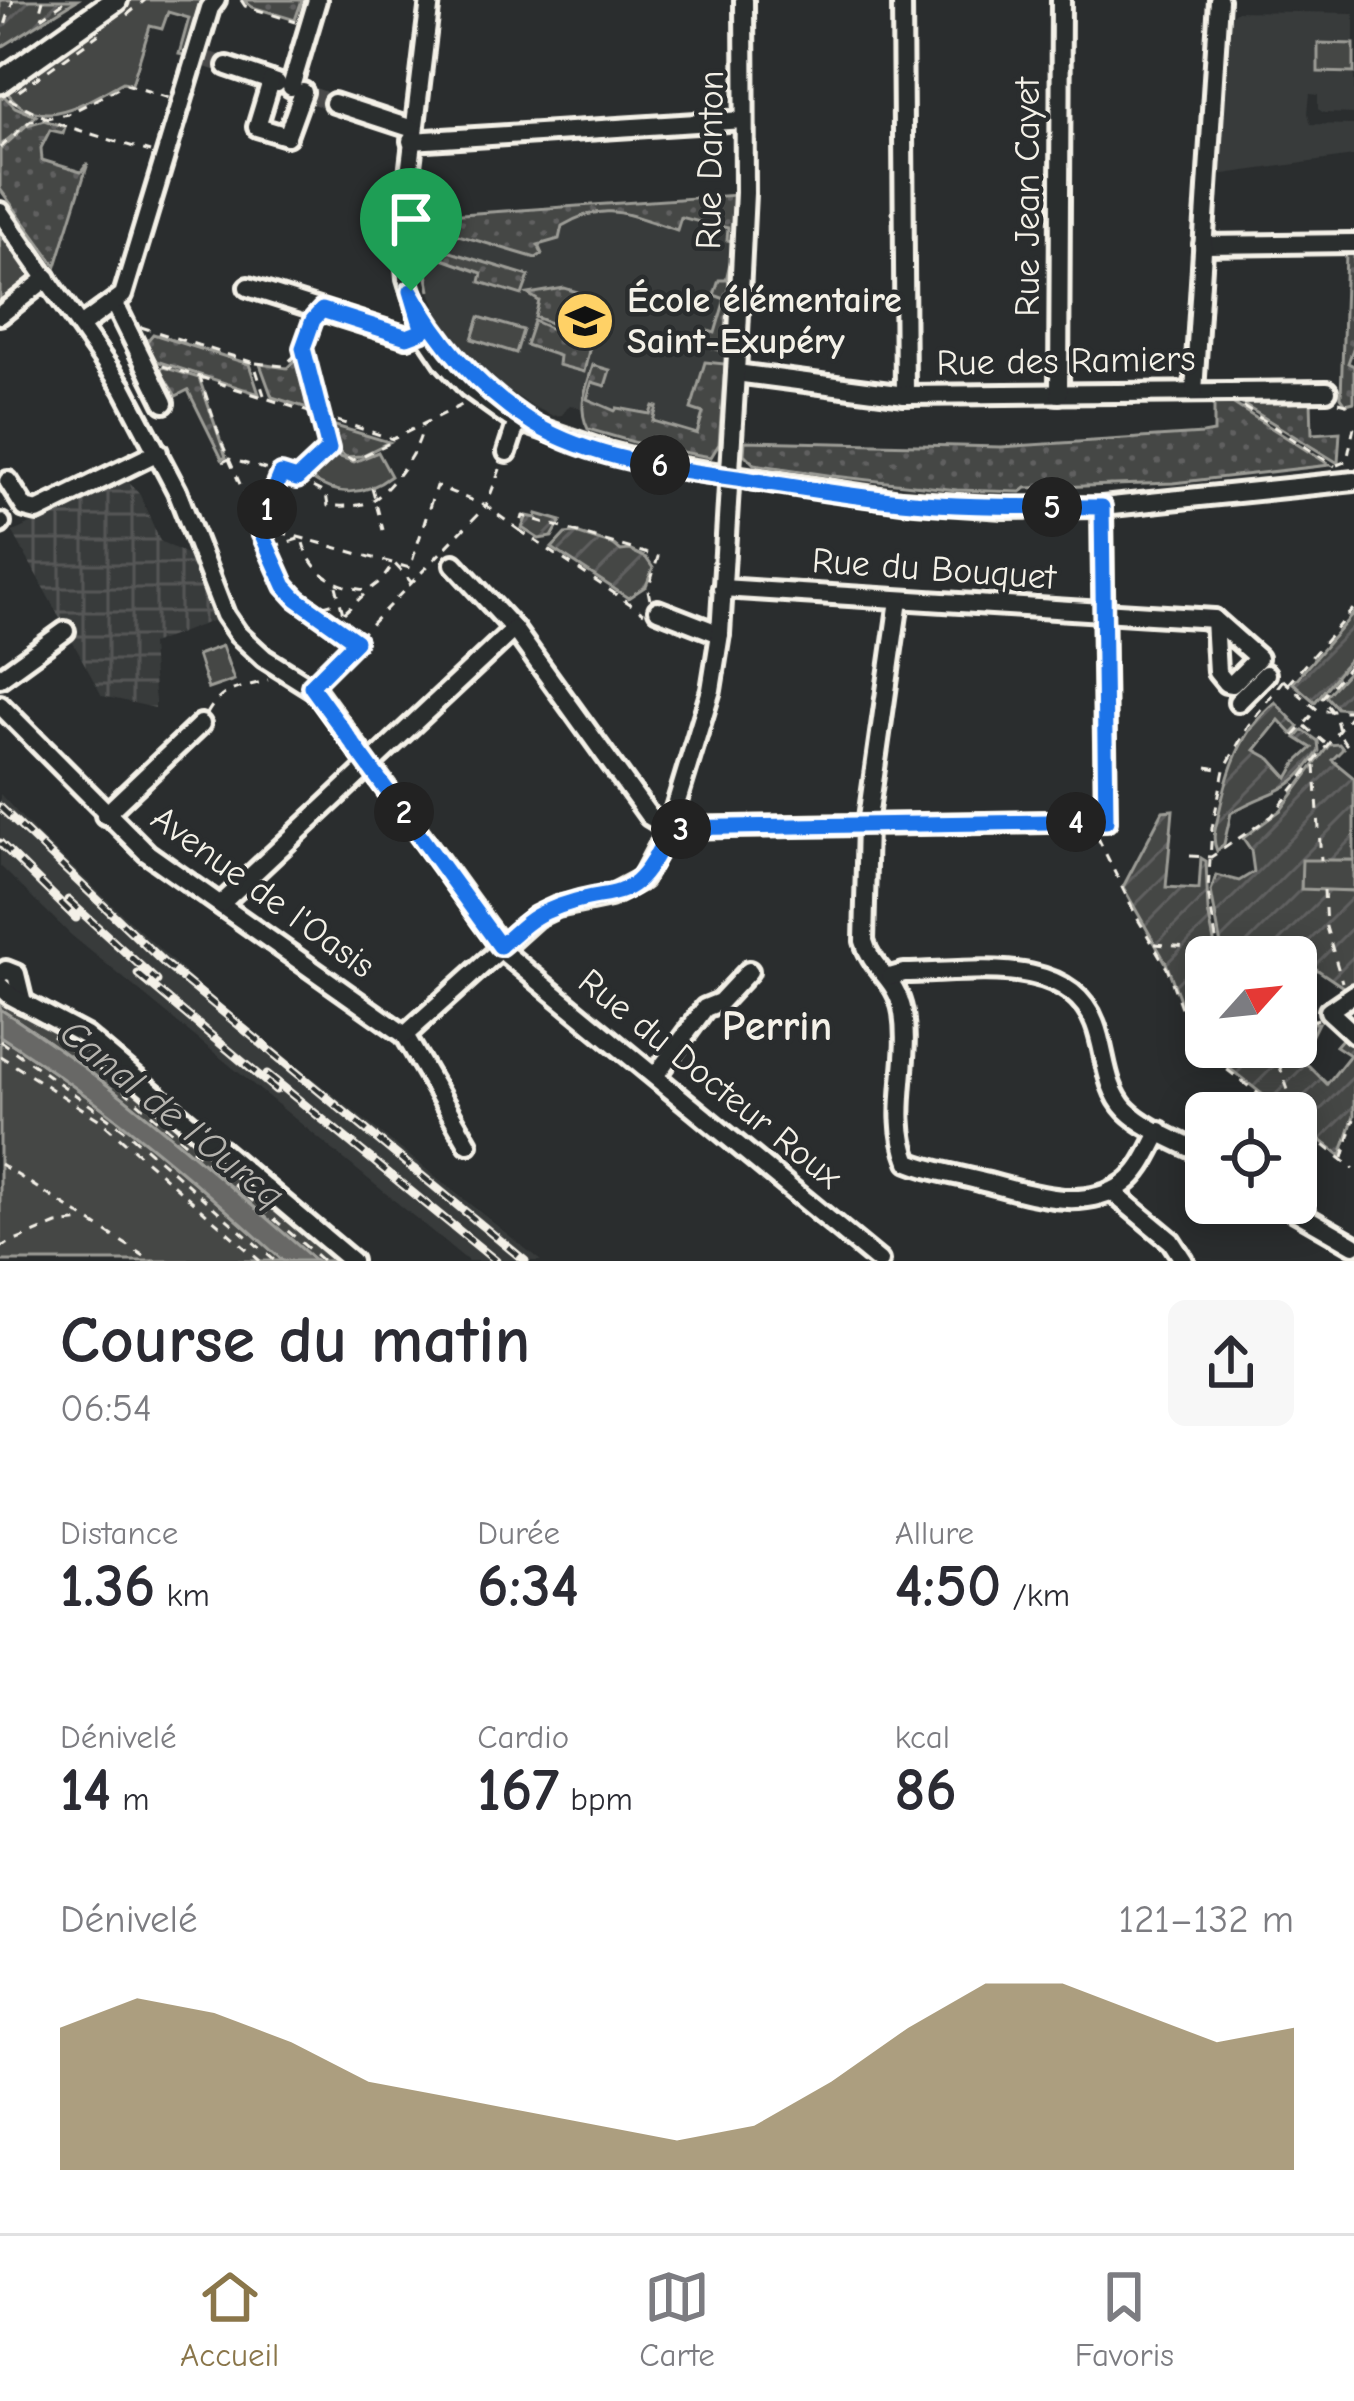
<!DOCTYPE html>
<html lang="fr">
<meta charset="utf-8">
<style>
body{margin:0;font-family:"Comic Neue",sans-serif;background:#f7f7f7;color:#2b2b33;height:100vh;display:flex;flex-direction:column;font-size:45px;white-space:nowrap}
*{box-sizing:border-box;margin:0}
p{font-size:39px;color:#7c7c81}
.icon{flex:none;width:66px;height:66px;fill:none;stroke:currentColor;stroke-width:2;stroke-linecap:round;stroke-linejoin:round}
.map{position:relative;height:1261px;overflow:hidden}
.sheet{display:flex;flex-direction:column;background:#fff;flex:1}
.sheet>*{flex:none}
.needle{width:78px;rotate:63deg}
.tools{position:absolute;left:1185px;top:936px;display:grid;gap:24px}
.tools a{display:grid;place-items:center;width:132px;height:132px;border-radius:18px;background:#fff;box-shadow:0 6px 30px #0003;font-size:60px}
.pin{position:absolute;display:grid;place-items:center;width:102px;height:102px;color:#fff;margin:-123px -51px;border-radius:50% 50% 50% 0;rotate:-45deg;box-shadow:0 0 12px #0007}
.pin .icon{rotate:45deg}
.km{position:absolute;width:60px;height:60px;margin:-30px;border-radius:50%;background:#222;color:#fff;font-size:33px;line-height:60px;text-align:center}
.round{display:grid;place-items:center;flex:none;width:126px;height:126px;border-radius:18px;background:#f7f7f7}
.summary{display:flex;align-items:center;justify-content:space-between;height:204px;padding:0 60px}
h1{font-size:66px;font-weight:700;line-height:90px}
.metrics{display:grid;grid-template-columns:repeat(3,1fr);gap:18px;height:204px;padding:12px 60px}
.metrics div{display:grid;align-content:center}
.metrics b{font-size:60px;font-weight:700}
.metrics small{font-size:33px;font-weight:400}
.metrics p{font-size:33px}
.chart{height:336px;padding:24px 60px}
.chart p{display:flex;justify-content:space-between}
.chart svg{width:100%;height:216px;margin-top:12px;fill:#8a764a;opacity:.7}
.tab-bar{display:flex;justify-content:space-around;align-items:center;height:168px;border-top:3px solid #e1e1e2;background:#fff;font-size:33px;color:#7c7c81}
.tab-bar a{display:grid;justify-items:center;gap:6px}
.tab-bar .current{color:#8a764a}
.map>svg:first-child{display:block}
.built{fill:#373a3a}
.industrial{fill:url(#industrial-grid)}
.grass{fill:url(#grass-dots);stroke:#9c9c96;stroke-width:3}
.park{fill:#444645;stroke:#9c9c96;stroke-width:3}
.garden{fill:url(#garden-furrows);stroke:#9c9c96;stroke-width:3}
.water{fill:#676866;stroke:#9f9f9a;stroke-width:3}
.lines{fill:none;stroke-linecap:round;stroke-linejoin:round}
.minor-tunnel{stroke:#484a4a;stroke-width:16;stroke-dasharray:16 8;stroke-linecap:butt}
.minor-casing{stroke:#f4f1e8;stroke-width:26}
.major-casing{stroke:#f4f1e8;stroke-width:30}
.path{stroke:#f4f1e8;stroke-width:3;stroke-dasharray:9 9;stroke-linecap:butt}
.minor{stroke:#2a2d2e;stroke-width:16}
.major{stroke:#2a2d2e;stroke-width:21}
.rail-casing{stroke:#f4f1e8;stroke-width:9}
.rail{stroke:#2a2d2e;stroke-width:4.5;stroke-dasharray:14;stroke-linecap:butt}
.route-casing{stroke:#fff;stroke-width:24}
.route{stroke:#1a73e8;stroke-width:15}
.labels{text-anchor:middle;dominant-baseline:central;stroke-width:9;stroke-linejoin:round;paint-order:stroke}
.street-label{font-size:36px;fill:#f4f1e8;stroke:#2a2d2e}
.poi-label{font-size:36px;font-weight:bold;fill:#f4f1e8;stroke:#2a2d2e;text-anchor:start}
.water-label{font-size:39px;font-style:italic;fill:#b5b3ae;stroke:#2a2d2e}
.quarter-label{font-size:42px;font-weight:bold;fill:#f4f1e8;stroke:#2a2d2e}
</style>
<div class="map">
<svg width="1354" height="1261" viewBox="0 0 1354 1261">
<defs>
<pattern id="industrial-grid" width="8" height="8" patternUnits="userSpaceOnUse" patternTransform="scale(3)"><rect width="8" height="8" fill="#373a3a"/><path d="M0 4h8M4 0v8" fill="none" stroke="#555756"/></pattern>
<pattern id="grass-dots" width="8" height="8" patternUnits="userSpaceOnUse" patternTransform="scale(3)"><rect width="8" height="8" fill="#444645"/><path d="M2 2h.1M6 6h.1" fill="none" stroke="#606160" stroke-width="1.8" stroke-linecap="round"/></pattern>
<pattern id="garden-furrows" width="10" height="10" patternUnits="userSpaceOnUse" patternTransform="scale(3)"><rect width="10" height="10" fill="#444645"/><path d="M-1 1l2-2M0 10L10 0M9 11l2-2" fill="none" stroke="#606160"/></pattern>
</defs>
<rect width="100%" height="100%" fill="#2a2d2e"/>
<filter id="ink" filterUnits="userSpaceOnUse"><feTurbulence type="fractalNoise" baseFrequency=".00833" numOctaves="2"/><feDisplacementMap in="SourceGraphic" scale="24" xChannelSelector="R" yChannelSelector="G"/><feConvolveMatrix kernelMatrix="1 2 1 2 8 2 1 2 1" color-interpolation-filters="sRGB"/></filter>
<g filter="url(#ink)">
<!-- built -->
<g class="built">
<path d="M1237,11L1354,13V114L1324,113L1318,109V95L1310,94L1308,113L1311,124L1354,125V156L1217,175L1229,17Z"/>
<path d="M736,195L719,444L711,457L647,446L588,429L583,409L570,405L562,415L553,416L532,406L504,388L452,337L437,310L423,274L419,217Z"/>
<path d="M0,794L38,835L213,999L541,1261H468L71,935L0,866Z"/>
</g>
<!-- industrial -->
<path class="industrial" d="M127,480L140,495L160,541L192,557L215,620L151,644L155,708L102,696L13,532Z"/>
<!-- grass -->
<g class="grass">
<path d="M243,0H302L295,20L252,7Z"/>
<path d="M4,96L15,107L36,116L0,146V99Z"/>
<path d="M44,120L65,127L63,133L50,130L41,148L42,160L81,172L88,163L56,266L0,189V150L27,125Z"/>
<path d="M736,195L733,241L727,240L728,228L710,224L709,234L703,232L704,223L681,217L677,230C631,216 606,199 562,226L559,239L538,245L542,254L536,258L445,231L441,244L447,246V251L529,276L522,295L480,282L482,273L434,256L427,273L430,291L419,242V217Z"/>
<path d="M1346,253H1354V346L1348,363L1354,366V402L1346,404L1341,397Z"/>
<path d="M732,254L727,335L719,350L697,343L701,329L715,333L725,299L714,295L719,280H726Z"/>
<path d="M564,288L591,296L602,313L594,340L535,317L539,301L528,294Z"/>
<path d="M534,321L590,346L584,372L558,365L559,356L526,345Z"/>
<path d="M153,334L249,364L259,394L150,359L142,347Z"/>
<path d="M303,352L317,411L272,397L260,364L287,368Z"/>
<path d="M705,362L725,364L719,444L711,457L647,446L588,429C577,407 586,389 593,365L610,370L605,386L592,382L587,399L615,411L617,408L650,414L653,406L657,407L653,421L697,434L703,413L691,409Z"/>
<path d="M163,367L199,378L226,457L222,459L188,390L176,396L160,371Z"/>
<path d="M1214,400L1229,401L1330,465L1173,483L1026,488L1021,492L957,490L834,476L754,464L744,454L745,441L1001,447L1203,434L1214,432Z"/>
<path d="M1311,400L1312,434L1340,432L1338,463L1237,401Z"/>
<path d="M322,422L389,442L361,456L346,457L328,444Z"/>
</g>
<!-- park -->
<g class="park">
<path d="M128,0H201L184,55L179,54L189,18L168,12L162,29L150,26L132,84L123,82C86,102 35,137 5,89Z"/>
<path d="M1318,43L1354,44V73L1318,72Z"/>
<path d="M0,229L35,276L0,308Z"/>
<path d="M479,317L523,330L516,353L472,339Z"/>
<path d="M378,452L391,476C365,496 337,497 310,478L332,454L354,462Z"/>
<path d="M222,646L234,680L208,689L197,655Z"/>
<path d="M1301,859L1354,860V891L1301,890Z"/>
<path d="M0,992L83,1044L175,1115L344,1261H316C213,1171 115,1083 0,1009Z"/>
<path d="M0,1036C103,1102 193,1179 283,1261H0Z"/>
</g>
<!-- garden -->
<g class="garden">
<path d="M0,0H77L0,48Z"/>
<path d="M537,514L561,521L552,537L539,539L522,528L527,516L536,518Z"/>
<path d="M576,533L614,545L621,551L629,550L646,558L653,568L646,586L628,598L552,548L565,534Z"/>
<path d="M1354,613V654L1315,702L1293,683Z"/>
<path d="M1348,672L1354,674V709L1337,708L1326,696Z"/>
<path d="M1275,702L1299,727L1292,734L1279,720L1255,750L1271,759L1288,778L1297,762L1312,748L1296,738L1303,730L1318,741L1319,751C1288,798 1274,787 1231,813L1224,844L1217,851C1211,838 1216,827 1219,813C1228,771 1240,731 1275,702Z"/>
<path d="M1339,744L1343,749L1332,760L1354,778V860H1302L1301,889L1354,891V986L1346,989L1303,960L1308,955L1305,952L1301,955L1296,952L1292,957H1223L1211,891L1216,875L1239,881L1254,872L1251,850L1243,838L1281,810L1329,745Z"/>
<path d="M1173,810L1166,887L1199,889L1201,858L1206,861L1208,911L1217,957H1206V1047H1296V1009L1306,992L1312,998L1305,1009L1313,1019L1309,1023H1318L1308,1043L1293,1057L1309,1066L1327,1084L1350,1055L1336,1046L1343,1038L1354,1037V1116L1341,1156L1296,1121V1113H1286L1196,1042L1166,963L1123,887L1163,811Z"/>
</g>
<!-- water -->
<path class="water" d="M0,1009C114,1082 213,1172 316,1261H283C193,1179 103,1102 0,1036Z"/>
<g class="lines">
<!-- minor-tunnel -->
<g class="minor-tunnel">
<path d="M206,59L227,66"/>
<path d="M308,94L334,103"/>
</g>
<defs>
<g id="minor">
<path d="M430,0L403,225L407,278L423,331L444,362L468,388L510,418L608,452L656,464L901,501L1003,508L1102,507L1354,481"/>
<path d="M902,0L905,395"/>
<path d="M227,66L277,83"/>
<path d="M271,81L257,127L287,136L303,92"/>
<path d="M291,87L317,0"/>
<path d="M334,103L413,129"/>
<path d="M411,141L744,120"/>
<path d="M0,212L123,388L177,491L225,615L238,634L264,658L315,690L507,955L879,1261"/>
<path d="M1203,245L1354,243"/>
<path d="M248,287L407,337L423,331"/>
<path d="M115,304L164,403"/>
<path d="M0,315L47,278"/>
<path d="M82,325L123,295L210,8L216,0"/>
<path d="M736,373L905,395L1327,391"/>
<path d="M1194,392L1219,0"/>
<path d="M1059,394L1061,0"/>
<path d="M507,452L517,421"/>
<path d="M8,481L25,508L37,511L158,452"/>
<path d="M0,524L1,523"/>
<path d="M454,564L514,629L649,816L669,828L1106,821L1102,507"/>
<path d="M722,588L1214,619"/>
<path d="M899,600L867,825L864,941C872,971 897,977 903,1013C911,1064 889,1112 909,1162C933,1172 956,1174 980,1181C1025,1192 1081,1214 1124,1184C1142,1171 1150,1149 1160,1131"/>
<path d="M658,610L720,634"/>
<path d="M1214,619L1258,658L1232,684L1226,683L1217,672Z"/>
<path d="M0,678L65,631"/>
<path d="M1238,702L1266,674"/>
<path d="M0,705L147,853L405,1035L468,1144"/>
<path d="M105,815L201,724"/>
<path d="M221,904L514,629"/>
<path d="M0,974L6,970L16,974L23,1003"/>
<path d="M890,977L904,973C964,973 1068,952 1095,1024C1106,1052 1104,1087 1126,1110C1146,1130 1181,1142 1206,1156"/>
<path d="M0,986L11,996L86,1036L352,1261"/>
<path d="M1354,994L1329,1011L1354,1034"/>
<path d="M405,1035L536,917L557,907L610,896L642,879L669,828L711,690L720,634L736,373L745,193L744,0"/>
<path d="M655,1076L705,1008L720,1002L749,971"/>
<path d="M1111,1191L1171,1241L1184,1261"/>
<path d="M1281,1203L1354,1245"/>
</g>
<path id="major" d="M0,82L116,0"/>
</defs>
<!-- minor casing -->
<use href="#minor" class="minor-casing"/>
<!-- major casing -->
<use href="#major" class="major-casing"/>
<!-- path -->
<g class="path">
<path d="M43,0L39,15L43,17L67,0"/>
<path d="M241,0L245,6L296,22"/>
<path d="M127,15L145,0"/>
<path d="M0,41L13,0"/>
<path d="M19,91L99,34"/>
<path d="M9,99L59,124L150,152"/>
<path d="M0,148L30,121L68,114L126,84L169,98"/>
<path d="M141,327L254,363L264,395"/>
<path d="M256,363L284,366L303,348"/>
<path d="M163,366L200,377L221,441L285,586L297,599L355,641"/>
<path d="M200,377L393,439L466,403"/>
<path d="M1339,402L1354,406"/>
<path d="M1243,407L1335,466"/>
<path d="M331,450L353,460L392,442"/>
<path d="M223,462L229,459L279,473"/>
<path d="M1337,465L1347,461L1354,427"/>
<path d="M297,479L326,494L328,506C343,506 363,508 376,498C392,486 422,447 422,427"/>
<path d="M372,488L383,530"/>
<path d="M260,527L281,474L297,479L329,449L303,348L312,324"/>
<path d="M262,527L410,568L436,486L486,506L502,464"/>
<path d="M519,530L644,613"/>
<path d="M255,541L274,546L302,538C308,571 336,589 369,590L382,580L394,563L411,582"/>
<path d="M336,586L343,614L357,637"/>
<path d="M344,613L368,591"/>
<path d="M308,616L320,607L338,602"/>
<path d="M321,676L486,506L519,530L523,516L658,557L648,590L650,600"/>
<path d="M1283,680L1319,711H1352"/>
<path d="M1288,684L1354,608"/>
<path d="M207,714C222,686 242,689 268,680"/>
<path d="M1305,726L1325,743"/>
<path d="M1294,736L1317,710"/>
<path d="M1347,745C1332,729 1345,721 1321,699L1354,660"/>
<path d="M1315,766L1321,860"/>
<path d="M1207,767L1217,769"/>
<path d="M1098,838L1136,916L1167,968L1194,1044L1283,1113"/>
<path d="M1190,856L1211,857L1272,816L1354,711"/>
<path d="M1324,890L1326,927L1342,982"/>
<path d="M1155,944L1217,950"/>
<path d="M1219,957L1208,891L1212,828L1224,770L1248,726L1283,680"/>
<path d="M1296,1027L1318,1019"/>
<path d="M52,1036L101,1071L323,1261"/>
<path d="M0,1041L125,1130L275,1261"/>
<path d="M1273,1047L1301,1127"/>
<path d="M0,1056L100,1120L260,1261"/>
<path d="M1296,1123L1354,1169"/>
<path d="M1343,1158L1354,1119"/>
<path d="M0,1164L152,1261"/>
<path d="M0,1247L57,1224L83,1221"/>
</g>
<!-- minor -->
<use href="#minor" class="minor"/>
<!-- major -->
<use href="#major" class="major"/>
<defs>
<g id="rail">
<path d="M0,807L165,964L525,1261"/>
<path d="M0,843L76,918"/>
<path d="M68,900L157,981"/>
<path d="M138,974L276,1090"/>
<path d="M267,1074L496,1261"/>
</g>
</defs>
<!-- rail casing -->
<use href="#rail" class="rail-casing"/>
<!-- rail -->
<use href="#rail" class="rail"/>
</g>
</g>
<g class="lines" filter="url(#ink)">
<defs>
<path id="route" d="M411,291C441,346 480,390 534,424C592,459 671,469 737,478C791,486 846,496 901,501C968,508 1035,506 1102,507L1106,821L669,828C632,917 615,880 545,912C528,919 514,934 500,946L311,686L356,641L297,599L285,586L259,528L281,474L297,479L329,449L303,348L313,320L322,310L407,337L423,331Z"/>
</defs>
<!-- route casing -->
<use href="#route" class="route-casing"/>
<!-- route -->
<use href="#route" class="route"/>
</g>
<!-- icons -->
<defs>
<symbol id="school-disc" viewBox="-11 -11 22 22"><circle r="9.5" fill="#ffd166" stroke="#2a2d2e"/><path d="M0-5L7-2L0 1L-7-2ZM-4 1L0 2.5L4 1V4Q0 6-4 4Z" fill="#111"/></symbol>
</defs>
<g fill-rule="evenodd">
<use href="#school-disc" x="552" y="288" width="66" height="66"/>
</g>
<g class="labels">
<!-- street labels -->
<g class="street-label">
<text transform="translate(710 160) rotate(-89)">Rue Danton</text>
<text transform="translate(1027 197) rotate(-90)">Rue Jean Cayet</text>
<text transform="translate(1066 361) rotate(-1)">Rue des Ramiers</text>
<text transform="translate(934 569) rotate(4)">Rue du Bouquet</text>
<text transform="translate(263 892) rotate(36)">Avenue de l'Oasis</text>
<text transform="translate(710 1079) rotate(39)">Rue du Docteur Roux</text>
</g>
<!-- poi labels -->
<g class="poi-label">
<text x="627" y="300">École élémentaire<tspan x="627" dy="41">Saint-Exupéry</tspan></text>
</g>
<!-- water labels -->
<g class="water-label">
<text transform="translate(172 1114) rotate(39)">Canal de l'Ourcq</text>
</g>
<!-- quarter labels -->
<g class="quarter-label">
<text x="777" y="1026">Perrin</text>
</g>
</g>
</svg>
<div class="tools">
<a><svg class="needle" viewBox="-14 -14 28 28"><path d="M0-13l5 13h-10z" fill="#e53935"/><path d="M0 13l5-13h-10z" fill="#7c7c81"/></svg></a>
<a><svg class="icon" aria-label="locate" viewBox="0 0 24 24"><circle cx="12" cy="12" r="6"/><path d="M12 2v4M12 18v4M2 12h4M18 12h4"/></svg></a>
</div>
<div class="pin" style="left:411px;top:291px;background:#1e9e55"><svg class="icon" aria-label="arrive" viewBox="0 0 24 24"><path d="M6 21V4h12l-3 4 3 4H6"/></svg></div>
<b class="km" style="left:267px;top:509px">1</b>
<b class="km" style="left:404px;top:812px">2</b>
<b class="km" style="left:681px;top:829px">3</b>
<b class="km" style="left:1076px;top:822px">4</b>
<b class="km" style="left:1052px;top:507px">5</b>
<b class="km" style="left:660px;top:465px">6</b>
</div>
<section class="sheet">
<div class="summary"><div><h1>Course du matin</h1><p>06:54</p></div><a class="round"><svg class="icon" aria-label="share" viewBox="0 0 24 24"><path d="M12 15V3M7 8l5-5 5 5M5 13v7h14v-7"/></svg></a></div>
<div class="metrics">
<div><p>Distance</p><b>1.36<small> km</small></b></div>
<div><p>Durée</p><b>6:34</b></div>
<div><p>Allure</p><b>4:50<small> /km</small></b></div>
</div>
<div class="metrics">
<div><p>Dénivelé</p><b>14<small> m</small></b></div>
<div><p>Cardio</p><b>167<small> bpm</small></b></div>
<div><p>kcal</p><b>86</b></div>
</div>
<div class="chart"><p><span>Dénivelé</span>121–132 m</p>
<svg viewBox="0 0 160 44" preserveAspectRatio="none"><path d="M0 44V15L10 9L20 12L30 18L40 26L50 29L60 32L70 35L80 38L90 35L100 26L110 15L120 6L130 6L140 12L150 18L160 15V44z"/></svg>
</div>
</section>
<nav class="tab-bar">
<a class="current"><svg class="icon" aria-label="home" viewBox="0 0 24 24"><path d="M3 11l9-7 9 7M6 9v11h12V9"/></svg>Accueil</a>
<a><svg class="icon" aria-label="map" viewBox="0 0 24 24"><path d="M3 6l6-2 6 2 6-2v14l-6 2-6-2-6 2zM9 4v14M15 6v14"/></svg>Carte</a>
<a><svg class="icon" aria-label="saved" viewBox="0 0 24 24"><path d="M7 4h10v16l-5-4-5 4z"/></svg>Favoris</a>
</nav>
